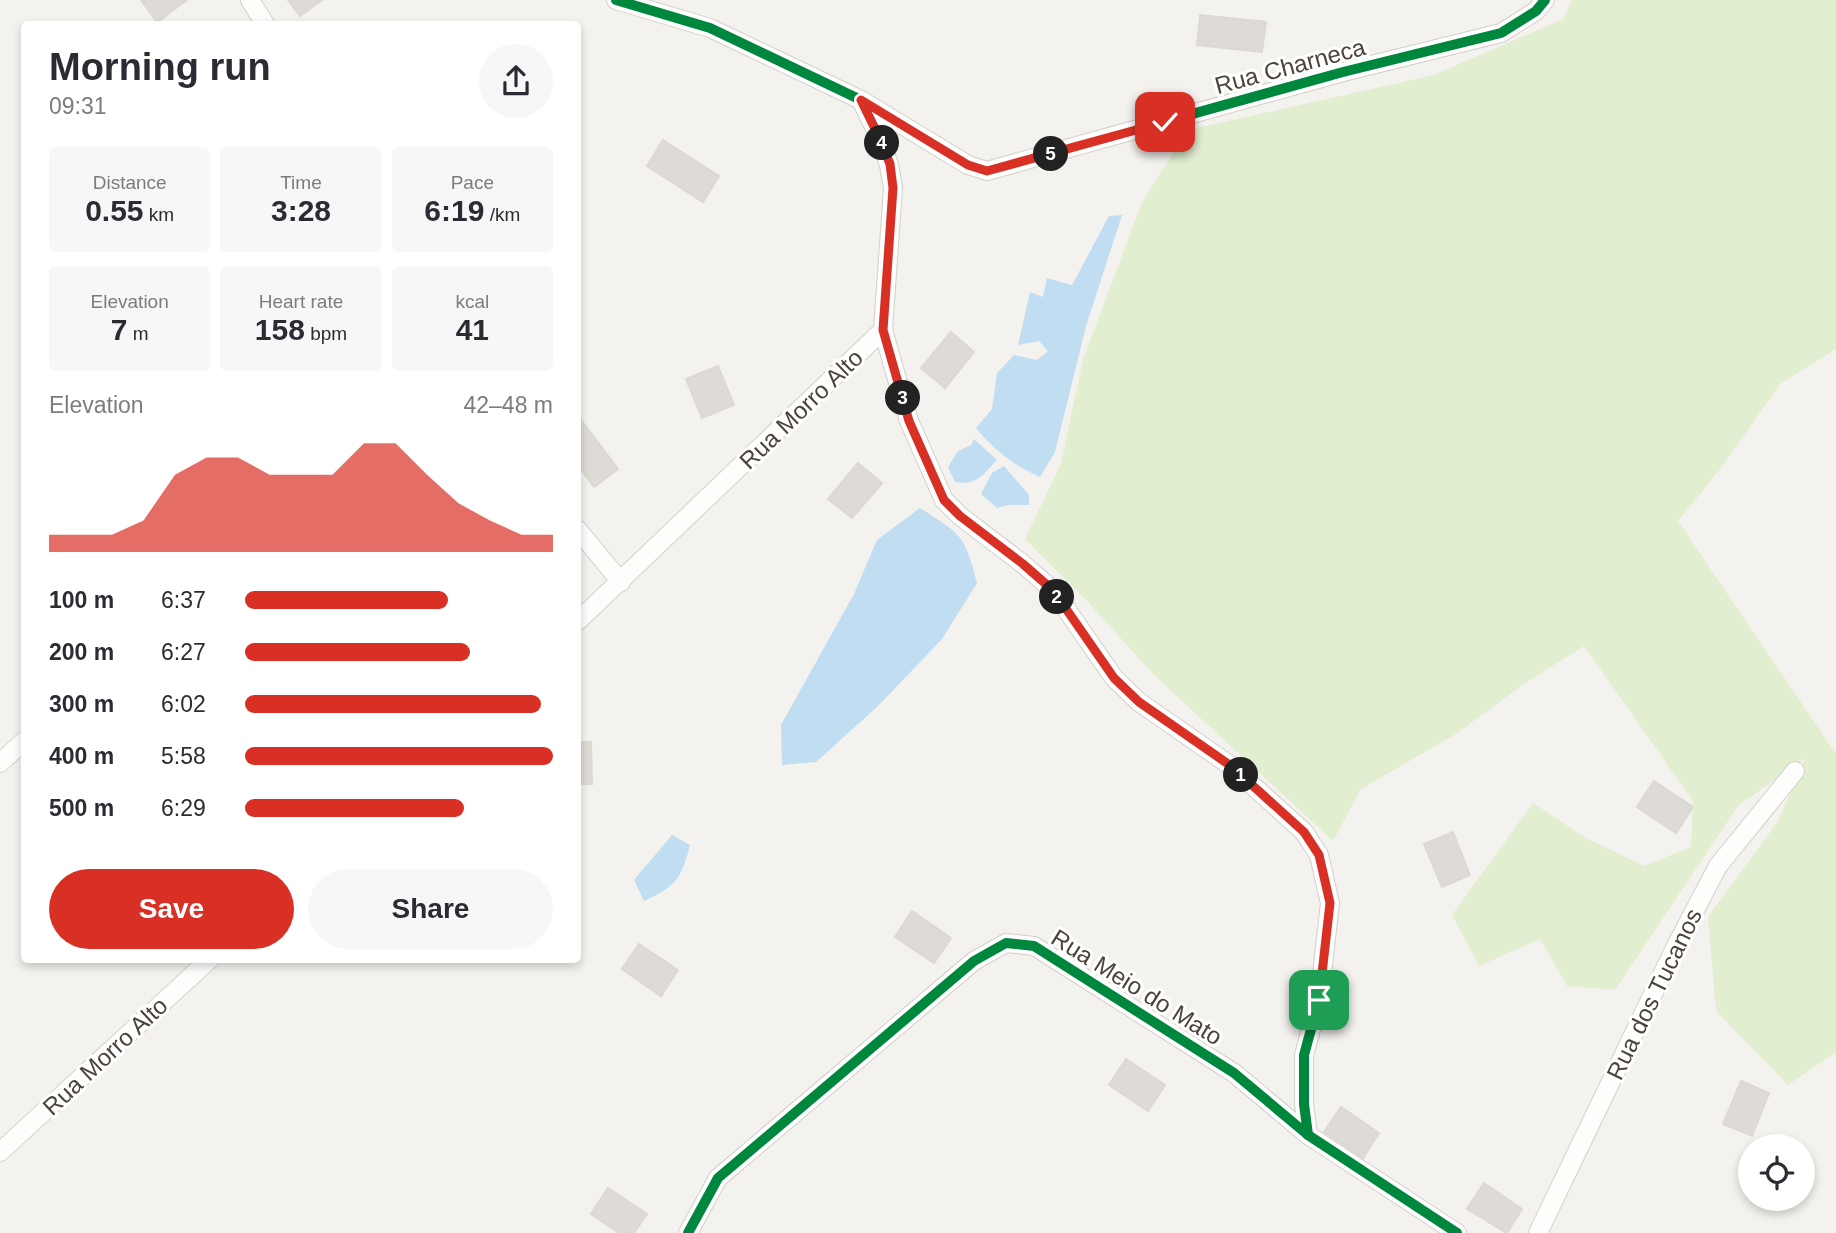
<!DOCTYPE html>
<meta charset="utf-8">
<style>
body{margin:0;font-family:Helvetica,sans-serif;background:#f7f7f7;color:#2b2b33;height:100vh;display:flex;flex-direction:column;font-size:26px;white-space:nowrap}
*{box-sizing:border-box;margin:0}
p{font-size:23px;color:#7c7c81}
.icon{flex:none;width:38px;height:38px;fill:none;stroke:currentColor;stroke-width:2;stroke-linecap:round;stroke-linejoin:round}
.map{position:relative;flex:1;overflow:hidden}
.sheet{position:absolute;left:21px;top:21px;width:560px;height:942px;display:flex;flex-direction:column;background:#fff;border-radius:7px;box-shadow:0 4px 10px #0003}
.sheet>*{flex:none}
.buttons{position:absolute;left:1738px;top:1134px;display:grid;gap:14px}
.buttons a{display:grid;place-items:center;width:77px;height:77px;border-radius:50%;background:#fff;box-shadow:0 4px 10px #0003;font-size:35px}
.pin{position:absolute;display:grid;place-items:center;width:60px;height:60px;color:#fff;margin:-30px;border-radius:14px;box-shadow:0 4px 10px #0006}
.km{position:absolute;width:35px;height:35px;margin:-18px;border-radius:50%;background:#222;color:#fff;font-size:19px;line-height:35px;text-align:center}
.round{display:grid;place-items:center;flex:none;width:74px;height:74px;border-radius:37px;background:#f7f7f7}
.headline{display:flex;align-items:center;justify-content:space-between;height:119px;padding:0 28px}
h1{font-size:38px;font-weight:600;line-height:52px}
.stats{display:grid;grid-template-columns:repeat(3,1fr);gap:10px;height:119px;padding:7px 28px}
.stats div{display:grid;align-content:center;border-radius:7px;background:#f7f7f7;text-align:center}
.stats b{font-size:30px;font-weight:600}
.stats small{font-size:19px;font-weight:400}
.stats p{font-size:19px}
.chart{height:196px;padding:14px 28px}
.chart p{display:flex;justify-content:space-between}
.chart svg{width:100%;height:126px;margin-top:7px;fill:#d93025;opacity:.7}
.button{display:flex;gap:14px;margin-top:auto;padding:14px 28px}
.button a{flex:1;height:80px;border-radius:42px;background:#d93025;color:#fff;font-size:28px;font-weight:600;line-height:80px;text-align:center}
.button a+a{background:#f7f7f7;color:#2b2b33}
ul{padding:0 28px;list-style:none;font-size:23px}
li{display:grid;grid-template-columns:112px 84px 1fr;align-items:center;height:52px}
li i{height:18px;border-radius:9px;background:#d93025}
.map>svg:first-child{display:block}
.green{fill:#e1eecf}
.water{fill:#c0ddf1}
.building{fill:#dedbd6;stroke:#dcd9d4;stroke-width:2}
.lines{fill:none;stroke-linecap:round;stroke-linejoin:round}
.street-casing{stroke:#d2d0cb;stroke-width:20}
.street{stroke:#fdfdfc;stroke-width:18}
.cycleway-casing{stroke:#fff;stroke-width:15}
.cycleway{stroke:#00873e;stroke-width:10}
.route-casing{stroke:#fff;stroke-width:14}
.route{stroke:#d93025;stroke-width:9}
.labels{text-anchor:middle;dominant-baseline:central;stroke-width:6;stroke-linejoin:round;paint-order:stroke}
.street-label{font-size:24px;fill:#4b4439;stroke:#fff}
</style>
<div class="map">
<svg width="1836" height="1233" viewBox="0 0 1836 1233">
<rect width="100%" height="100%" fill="#f4f2ee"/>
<!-- green -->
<path class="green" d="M1572,0H1836V349L1780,384L1721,468L1678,521L1836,754V1052L1788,1085L1716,1011L1708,917L1778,821L1805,758L1738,806L1615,990L1567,986L1540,939L1479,966L1452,915L1533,803L1586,838L1644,866L1691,847L1693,801L1584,646L1521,686L1456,734L1361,789L1333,841L1153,674L1087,601L1025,539L1061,464L1083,359L1143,200L1188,130L1434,75L1563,19Z"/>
<!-- water -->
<g class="water">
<path d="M1122,215L1086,326L1055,452L1040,477C1013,465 994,450 976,428L992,409L997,373L1014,355L1037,360L1048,351L1039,341L1018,345L1030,292L1043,297L1047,278L1072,285L1109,216Z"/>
<path d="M974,439L997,460C982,475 977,486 955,482L948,467L958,451L971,445Z"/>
<path d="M1004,466L1029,495V505H1009L997,508L981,494L992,473Z"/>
<path d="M920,508C961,534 965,535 977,583L942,639L877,707L816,762L782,765L781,725L854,594L877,540Z"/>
<path d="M672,835L690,845C681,879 676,886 644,901L634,880Z"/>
</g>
<!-- building -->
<g class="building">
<path d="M141,0H187L157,22Z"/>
<path d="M288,0H322L300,16Z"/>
<path d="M1200,15L1266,22L1262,52L1197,45Z"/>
<path d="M663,140L719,176L703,202L647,166Z"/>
<path d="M951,332L974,352L945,388L921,368Z"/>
<path d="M718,366L734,405L702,418L686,379Z"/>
<path d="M578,416L618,469L594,487L578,465Z"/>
<path d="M858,463L882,483L852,518L828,499Z"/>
<path d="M578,742H591L592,784H578Z"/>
<path d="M1654,781L1693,807L1676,833L1637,807Z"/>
<path d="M1453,832L1470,875L1442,887L1424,844Z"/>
<path d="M912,911L951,938L934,963L895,937Z"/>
<path d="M639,944L678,970L661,996L622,969Z"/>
<path d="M1126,1059L1165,1085L1148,1111L1109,1085Z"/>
<path d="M1741,1081L1769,1093L1752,1136L1723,1124Z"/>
<path d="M1341,1107L1379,1133L1363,1158L1324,1132Z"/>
<path d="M1484,1183L1522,1209L1507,1233L1467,1209Z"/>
<path d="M608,1188L647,1214L634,1233H619L591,1214Z"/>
</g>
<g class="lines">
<defs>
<g id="street">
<path d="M250,0L265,24"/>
<path d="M616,0L710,28L861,100L968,165L987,171L1343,72L1501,33L1536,11L1545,0"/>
<path d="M883,330L909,421L944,500L960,516L1023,564L1047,585L1062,603L1114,678L1139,702L1231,766L1304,832L1319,855L1330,903L1319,1000L1304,1055V1104L1308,1135"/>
<path d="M578,530L621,582"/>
<path d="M578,621L883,330L893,188L889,165L880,139L861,100"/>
<path d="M0,763L24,741"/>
<path d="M0,1152L210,959"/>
<path d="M688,1233L718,1178L974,961L1006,943L1034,946L1234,1073L1308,1135L1457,1233"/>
<path d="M1538,1233L1676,946L1718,866L1795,771"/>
</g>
</defs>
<!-- street casing -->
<use href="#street" class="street-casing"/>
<!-- street -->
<use href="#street" class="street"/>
<defs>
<g id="cycleway">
<path d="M616,0L710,28L861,100L968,165L987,171L1343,72L1501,33L1536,11L1545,0"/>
<path d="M883,330L909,421L944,500L960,516L1023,564L1047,585L1062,603L1114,678L1139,702L1231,766L1304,832L1319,855L1330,903L1319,1000L1304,1055V1104L1308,1135"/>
<path d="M688,1233L718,1178L974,961L1006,943L1034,946L1234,1073L1308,1135L1457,1233"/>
</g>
</defs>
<!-- cycleway casing -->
<use href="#cycleway" class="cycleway-casing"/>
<!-- cycleway -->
<use href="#cycleway" class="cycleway"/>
</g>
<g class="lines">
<defs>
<path id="route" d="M1165,122L987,171L968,165L861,100L880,139L890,164L893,188L883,330L909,421L944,500L960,516L1023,564L1047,585L1062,603L1114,678L1139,702L1231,766L1304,832L1319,855L1330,903L1319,1000"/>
</defs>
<!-- route casing -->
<use href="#route" class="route-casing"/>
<!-- route -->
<use href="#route" class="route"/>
</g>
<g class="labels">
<!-- street labels -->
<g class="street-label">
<text transform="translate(1290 66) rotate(-15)">Rua Charneca</text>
<text transform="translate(801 409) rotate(-44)">Rua Morro Alto</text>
<text transform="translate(1137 987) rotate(32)">Rua Meio do Mato</text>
<text transform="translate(1654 994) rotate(-64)">Rua dos Tucanos</text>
<text transform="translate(105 1056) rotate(-43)">Rua Morro Alto</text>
</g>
</g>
</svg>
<div class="buttons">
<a><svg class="icon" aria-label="locate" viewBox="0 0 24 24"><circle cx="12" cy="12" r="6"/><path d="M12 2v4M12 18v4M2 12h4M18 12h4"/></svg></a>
</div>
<div class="pin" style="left:1319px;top:1000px;background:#1e9e55"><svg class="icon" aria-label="arrive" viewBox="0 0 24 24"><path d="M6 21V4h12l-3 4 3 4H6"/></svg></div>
<div class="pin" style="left:1165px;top:122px;background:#d93025"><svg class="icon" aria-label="check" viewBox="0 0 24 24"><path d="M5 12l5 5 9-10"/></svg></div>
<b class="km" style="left:1241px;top:775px">1</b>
<b class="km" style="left:1057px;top:597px">2</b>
<b class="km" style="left:903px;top:398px">3</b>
<b class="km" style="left:882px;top:143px">4</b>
<b class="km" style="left:1051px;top:154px">5</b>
<section class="sheet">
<div class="headline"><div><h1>Morning run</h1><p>09:31</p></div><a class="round"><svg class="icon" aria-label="share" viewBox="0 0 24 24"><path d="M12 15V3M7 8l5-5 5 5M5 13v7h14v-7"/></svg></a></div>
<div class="stats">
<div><p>Distance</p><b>0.55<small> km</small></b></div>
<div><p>Time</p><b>3:28</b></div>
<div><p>Pace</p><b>6:19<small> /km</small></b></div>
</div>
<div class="stats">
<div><p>Elevation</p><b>7<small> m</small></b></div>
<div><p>Heart rate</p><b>158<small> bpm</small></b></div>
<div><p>kcal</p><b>41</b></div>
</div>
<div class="chart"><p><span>Elevation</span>42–48 m</p>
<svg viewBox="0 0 160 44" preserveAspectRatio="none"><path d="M0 44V38L10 38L20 38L30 33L40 17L50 11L60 11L70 17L80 17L90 17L100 6L110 6L120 17L130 27L140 33L150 38L160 38V44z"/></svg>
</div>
<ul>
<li><b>100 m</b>6:37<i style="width:66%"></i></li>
<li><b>200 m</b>6:27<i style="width:73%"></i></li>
<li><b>300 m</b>6:02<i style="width:96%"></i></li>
<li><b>400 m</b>5:58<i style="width:100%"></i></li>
<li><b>500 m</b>6:29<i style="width:71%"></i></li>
</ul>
<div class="button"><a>Save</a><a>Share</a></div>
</section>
</div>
